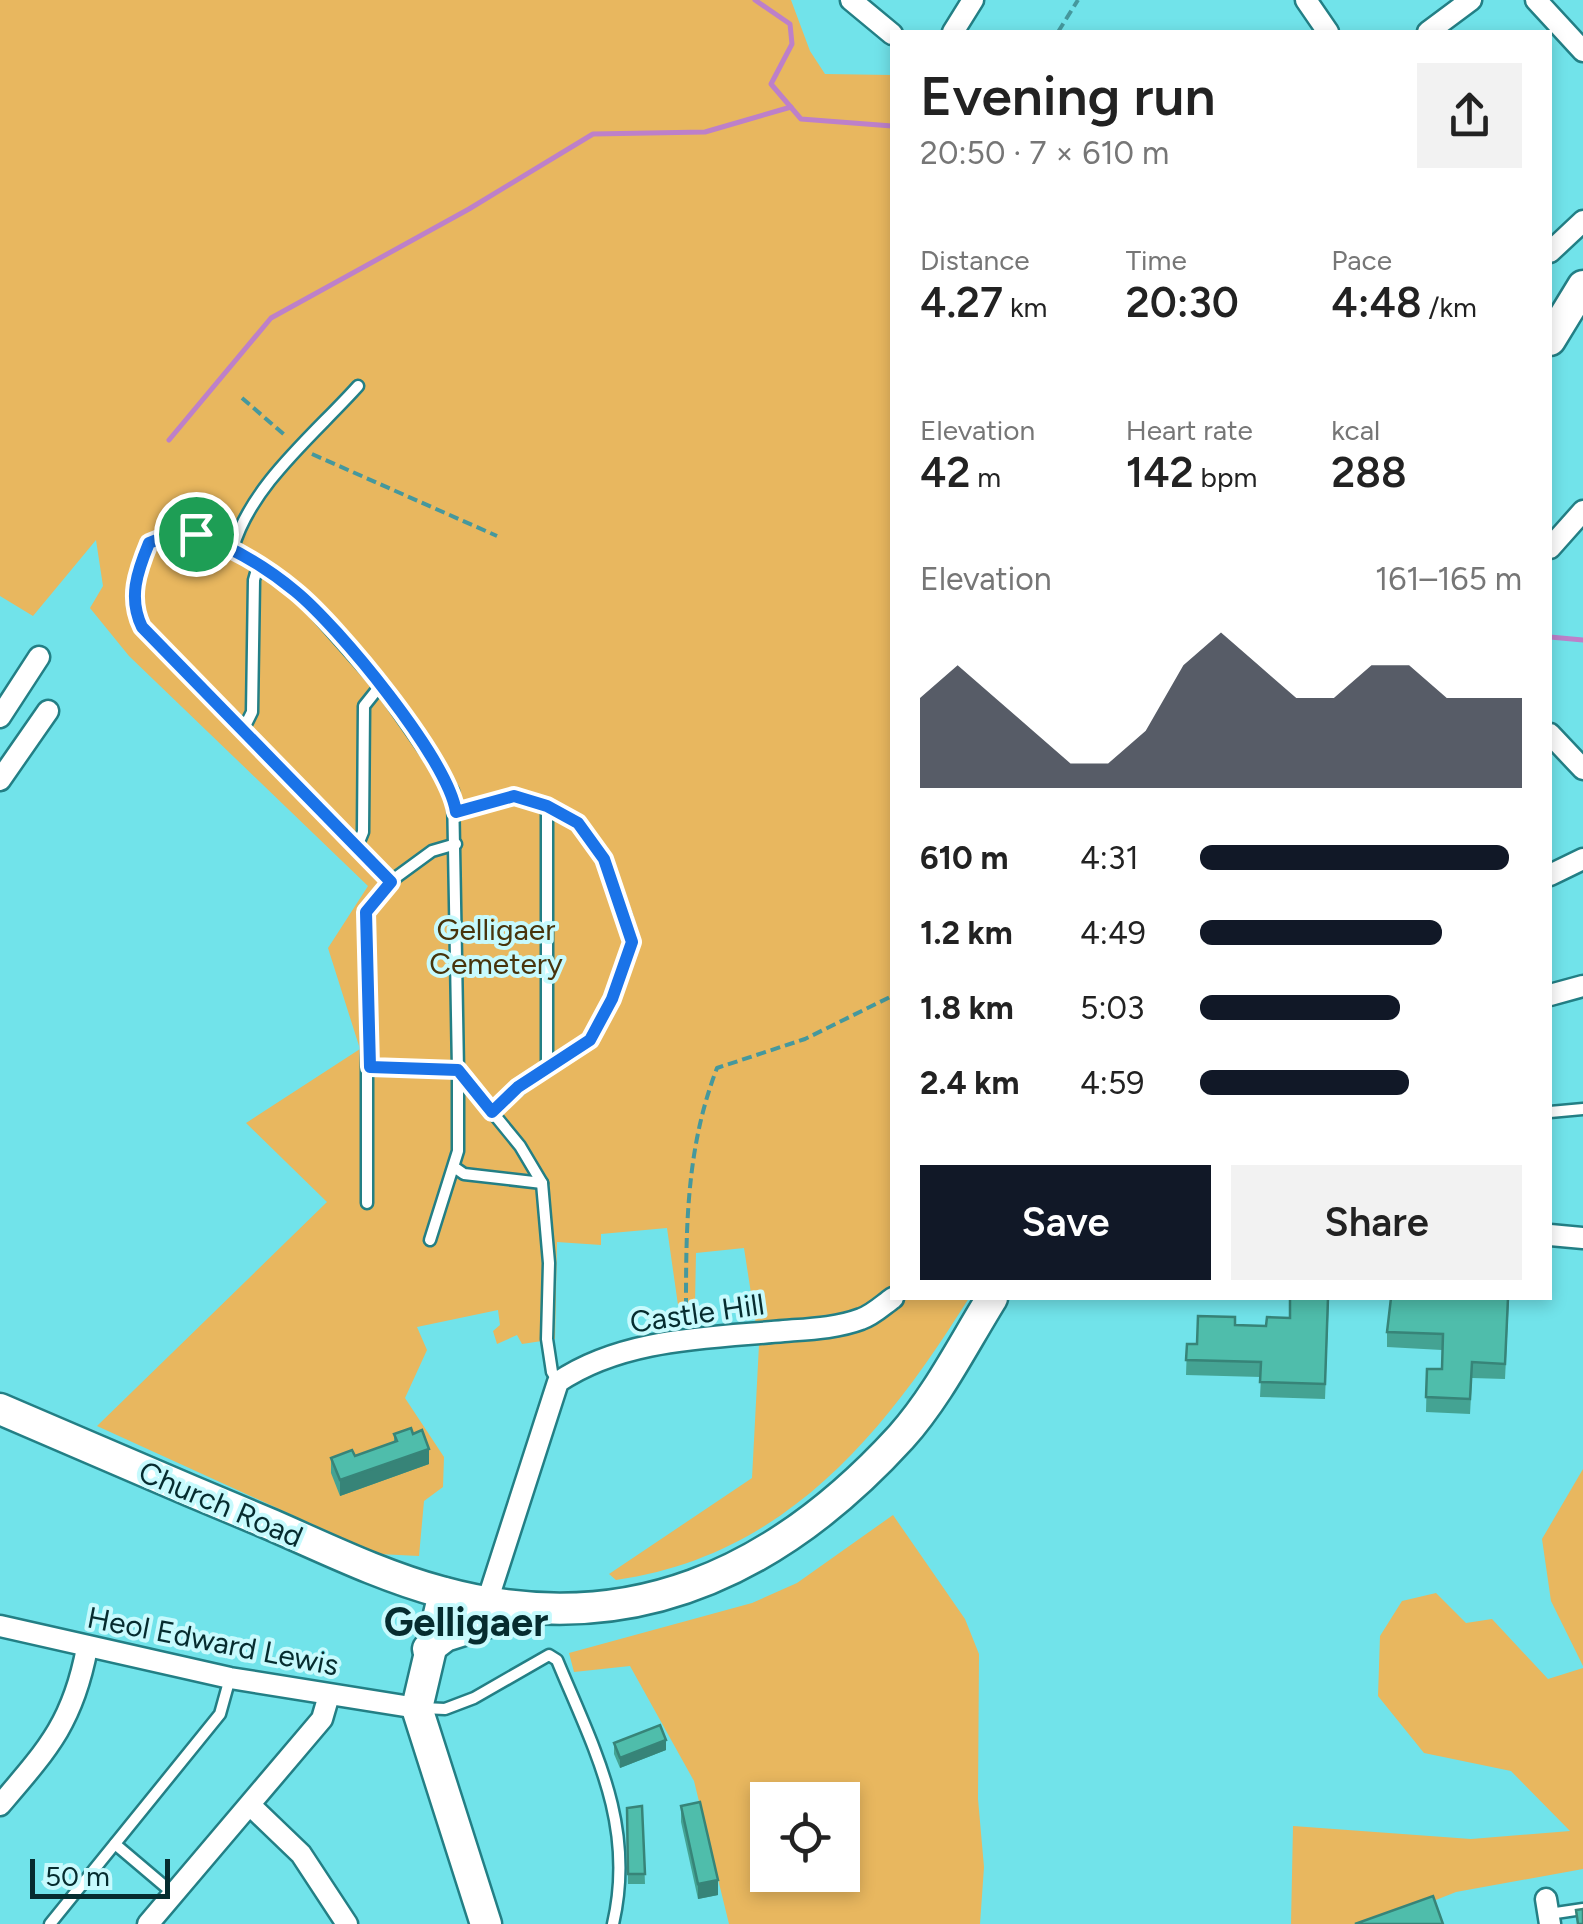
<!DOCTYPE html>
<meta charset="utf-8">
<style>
body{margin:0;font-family:Figtree,sans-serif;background:#f2f2f2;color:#222;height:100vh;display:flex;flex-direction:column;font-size:38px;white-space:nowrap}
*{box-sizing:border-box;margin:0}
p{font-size:32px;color:#767676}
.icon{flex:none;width:55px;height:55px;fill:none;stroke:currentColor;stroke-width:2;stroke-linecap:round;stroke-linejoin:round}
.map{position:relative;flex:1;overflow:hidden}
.side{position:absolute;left:890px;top:30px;width:662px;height:1270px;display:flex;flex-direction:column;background:#fff;border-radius:0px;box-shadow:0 5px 15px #0003}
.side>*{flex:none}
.tools{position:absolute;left:750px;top:1782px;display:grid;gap:20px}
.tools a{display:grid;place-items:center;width:110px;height:110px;border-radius:0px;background:#fff;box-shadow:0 5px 15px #0003;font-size:50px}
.scale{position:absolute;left:30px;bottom:25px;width:140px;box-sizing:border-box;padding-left:10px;border:5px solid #062c2f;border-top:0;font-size:28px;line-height:35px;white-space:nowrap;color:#062c2f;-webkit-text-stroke:8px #c7fafd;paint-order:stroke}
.pin{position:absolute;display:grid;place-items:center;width:85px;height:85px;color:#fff;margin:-42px;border:5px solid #fff;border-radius:50%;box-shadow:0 2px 10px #0007}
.round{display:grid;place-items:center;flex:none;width:105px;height:105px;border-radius:0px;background:#f2f2f2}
.summary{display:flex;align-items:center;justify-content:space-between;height:170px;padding:0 30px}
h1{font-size:55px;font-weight:600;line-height:75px}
.metrics{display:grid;grid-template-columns:repeat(3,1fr);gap:15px;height:170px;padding:10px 30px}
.metrics div{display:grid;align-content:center}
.metrics b{font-size:42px;font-weight:600}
.metrics small{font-size:28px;font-weight:400}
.metrics p{font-size:28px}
.chart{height:280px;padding:20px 30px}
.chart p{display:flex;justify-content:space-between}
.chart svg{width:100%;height:180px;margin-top:10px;fill:#111827;opacity:.7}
.action{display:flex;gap:20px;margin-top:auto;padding:20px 30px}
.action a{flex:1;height:115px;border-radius:0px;background:#111827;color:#fff;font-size:40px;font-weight:600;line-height:115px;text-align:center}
.action a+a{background:#f2f2f2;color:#222}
ul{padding:0 30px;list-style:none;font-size:32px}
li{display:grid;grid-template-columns:160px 120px 1fr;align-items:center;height:75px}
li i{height:25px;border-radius:12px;background:#111827}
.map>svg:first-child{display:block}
.green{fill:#e8b75f;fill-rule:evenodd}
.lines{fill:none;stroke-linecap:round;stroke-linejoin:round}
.stream{stroke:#bd80c9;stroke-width:5}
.lane-casing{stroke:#237f85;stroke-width:15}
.street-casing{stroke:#237f85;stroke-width:25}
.secondary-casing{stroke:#237f85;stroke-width:35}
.path{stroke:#45989d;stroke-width:4;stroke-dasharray:10 5;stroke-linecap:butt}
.lane{stroke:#fff;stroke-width:10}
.street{stroke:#fff;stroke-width:20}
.secondary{stroke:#fff;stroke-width:30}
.wall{fill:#44a393}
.shaded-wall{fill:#378478}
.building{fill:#4fbdab;stroke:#378478;stroke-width:2.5}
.route-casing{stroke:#fff;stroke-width:20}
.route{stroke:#1a73e8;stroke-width:12}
.labels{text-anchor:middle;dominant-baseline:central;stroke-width:8;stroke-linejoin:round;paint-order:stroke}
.park-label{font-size:30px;fill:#48340c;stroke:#c7fafd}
.street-label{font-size:30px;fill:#062c2f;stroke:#c7fafd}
.district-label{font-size:40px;font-weight:bold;fill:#062c2f;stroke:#c7fafd}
</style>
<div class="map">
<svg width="1583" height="1924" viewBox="0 0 1583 1924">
<rect width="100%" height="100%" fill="#71e3ea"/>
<!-- green -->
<g class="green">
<path d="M0,0H791L810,51L825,74L892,75V1298H969C884,1434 785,1556 616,1580L609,1574L752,1478L759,1345L744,1248L696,1253L695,1304L678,1305L667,1228L601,1234V1245L557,1242L555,1339L522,1344L517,1335L497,1344L493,1331L500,1325L498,1310L417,1327L427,1350L405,1398L444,1457L443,1487L424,1501L419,1556L378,1554L97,1426L327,1202L246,1123L360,1049L328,948L368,886L129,656L90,608L103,586L96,540L33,616L0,596Z"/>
<path d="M1583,1469V1666L1551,1601L1542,1539Z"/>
<path d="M893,1515L965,1619L979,1654L978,1799L984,1867L980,1924H729L694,1781L630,1666L574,1672L569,1653L752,1603L797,1583ZM768,1800H842V1875H768Z"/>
<path d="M1436,1593L1466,1623L1492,1619L1548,1679L1583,1668V1869L1456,1892L1375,1924H1291L1293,1826L1471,1839L1570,1831L1511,1771L1424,1753L1378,1696L1380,1636L1402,1601Z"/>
</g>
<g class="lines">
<!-- stream -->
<g class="stream">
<path d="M755,0L790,24L792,44L771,84L801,119L892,126"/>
<path d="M169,440L271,318L469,209L593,134L705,132L791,107"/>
<path d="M1550,637L1583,640"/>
</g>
<defs>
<g id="lane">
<path d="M233,548C251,485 315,434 358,386"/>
<path d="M242,732L252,712L254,580L258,566"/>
<path d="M456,811L514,796L547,806L578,823L604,859L626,917L632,941L613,999L590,1040L547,1066V806"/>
<path d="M356,849L363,832L364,706L380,686"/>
<path d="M391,881L432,851L456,844"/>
<path d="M370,1067L458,1070V1151L430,1240"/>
<path d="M492,1112L547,1066"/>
<path d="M1550,1112L1583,1109"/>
<path d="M454,1167L464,1174L542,1183"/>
<path d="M367,1203V912L391,881L142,627C129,598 137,572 149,543L169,535L196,534L233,548L296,591L380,686L453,791L458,1070L520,1146L542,1183L549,1263L547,1339L552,1372L558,1382"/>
<path d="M423,1708L445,1709L474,1698L549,1655L557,1660C594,1749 636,1825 613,1924"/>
<path d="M115,1844L174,1894"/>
<path d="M1549,1914L1583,1909"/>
<path d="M50,1924L220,1714L230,1678"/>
</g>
<g id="street">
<path d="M851,0L892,34"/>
<path d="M1306,0L1328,32"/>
<path d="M1536,0L1583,51"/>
<path d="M953,32L973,0"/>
<path d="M1428,32L1471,0"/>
<path d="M1550,252L1583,221"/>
<path d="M1550,548L1583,511"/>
<path d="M0,717L39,657"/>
<path d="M1550,734L1583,769"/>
<path d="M0,780L48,711"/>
<path d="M1550,875L1583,859"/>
<path d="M1550,995L1583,986"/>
<path d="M1550,1235L1583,1238"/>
<path d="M487,1602L558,1382C623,1338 708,1338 784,1331C810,1329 837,1328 861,1319C873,1315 883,1305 893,1298"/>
<path d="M0,1626L230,1678L417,1708"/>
<path d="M0,1805C48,1749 73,1722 87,1648"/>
<path d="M251,1806L301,1854L347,1924"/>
<path d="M1546,1899L1550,1924"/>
<path d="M148,1924L322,1719L329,1695"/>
</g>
<g id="secondary">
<path d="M1550,340L1583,286"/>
<path d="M0,1409C90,1448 181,1487 272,1525C327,1549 382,1576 441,1592C626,1643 776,1574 901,1437C937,1397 964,1343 992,1298"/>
<path d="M444,1593L417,1708L486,1924"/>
<path d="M428,1649L445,1636L523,1611"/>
</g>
</defs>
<!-- lane casing -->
<use href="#lane" class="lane-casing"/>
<!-- street casing -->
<use href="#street" class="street-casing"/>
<!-- secondary casing -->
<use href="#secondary" class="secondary-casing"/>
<!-- path -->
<g class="path">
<path d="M1058,32L1078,0"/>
<path d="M242,398L287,437"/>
<path d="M312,454L497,536"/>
<path d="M680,1322L686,1305C686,1222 687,1146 717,1068L805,1039L892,996"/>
</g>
<!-- lane -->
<use href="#lane" class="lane"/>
<!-- street -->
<use href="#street" class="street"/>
<!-- secondary -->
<use href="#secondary" class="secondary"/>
</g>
<!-- wall -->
<g class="wall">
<path d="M1329,1298L1325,1399L1260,1397L1261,1377L1186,1375L1187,1344H1197L1235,1325L1266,1326L1290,1318Z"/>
<path d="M1509,1298L1505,1379L1472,1378L1470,1414L1426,1412L1427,1369H1442V1350L1387,1347V1332Z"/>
<path d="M394,1434L429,1464L340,1496L331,1473V1458L355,1456L394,1442Z"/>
<path d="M614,1743L666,1750L620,1768L614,1754Z"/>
<path d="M642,1806L645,1884H628L627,1808Z"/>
<path d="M681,1806L718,1895L698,1899L681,1822Z"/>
</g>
<!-- shaded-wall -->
<g class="shaded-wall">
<path d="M429,1449V1464L340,1496V1480Z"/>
<path d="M666,1740V1750L620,1768V1758Z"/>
<path d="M718,1880V1895L698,1899V1884Z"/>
</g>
<!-- building -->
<g class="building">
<path d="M1290,1298H1328L1325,1384L1260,1382L1261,1362L1186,1360L1187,1344H1197L1198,1316L1235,1317V1325L1266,1326L1267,1317L1290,1318Z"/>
<path d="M1391,1298H1508L1505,1364L1472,1362L1470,1399L1426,1397L1427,1369H1442L1443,1334L1387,1332Z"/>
<path d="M411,1428L413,1434L422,1430L429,1449L340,1480L331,1458L352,1450L355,1456L397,1441L394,1434Z"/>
<path d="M660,1725L666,1740L620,1758L614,1743Z"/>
<path d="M700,1802L718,1880L698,1884L681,1806Z"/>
<path d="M642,1806L645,1874H628L627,1808Z"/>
<path d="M1433,1896L1443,1924H1355Z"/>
<path d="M1583,1909V1924H1578L1576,1910Z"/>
</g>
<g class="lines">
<defs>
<path id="route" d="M196,534C232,547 266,567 295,591C338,626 448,759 456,812L514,796L547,806L578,823L604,859L632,942L612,999L590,1040L518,1087L492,1112L458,1070L370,1067L366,912L391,882L142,627C128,598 137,572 149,543L169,535Z"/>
</defs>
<!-- route casing -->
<use href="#route" class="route-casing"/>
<!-- route -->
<use href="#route" class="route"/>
</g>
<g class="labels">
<!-- park labels -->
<g class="park-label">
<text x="496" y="929">Gelligaer<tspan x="496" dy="34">Cemetery</tspan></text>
</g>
<!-- street labels -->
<g class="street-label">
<text transform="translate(697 1313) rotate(-8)">Castle Hill</text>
<text transform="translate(221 1504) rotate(23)">Church Road</text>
<text transform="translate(213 1641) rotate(11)">Heol Edward Lewis</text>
</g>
<!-- district labels -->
<g class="district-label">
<text x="466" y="1622">Gelligaer</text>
</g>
</g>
</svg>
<div class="tools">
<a><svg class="icon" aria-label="locate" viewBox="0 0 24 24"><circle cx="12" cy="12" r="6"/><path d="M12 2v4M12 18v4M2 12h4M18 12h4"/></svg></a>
</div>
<div class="scale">50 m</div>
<div class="pin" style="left:196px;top:534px;background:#1e9e55"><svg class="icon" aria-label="arrive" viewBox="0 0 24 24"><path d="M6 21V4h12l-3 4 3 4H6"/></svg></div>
<section class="side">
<div class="summary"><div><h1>Evening run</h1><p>20:50 · 7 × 610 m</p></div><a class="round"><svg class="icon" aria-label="share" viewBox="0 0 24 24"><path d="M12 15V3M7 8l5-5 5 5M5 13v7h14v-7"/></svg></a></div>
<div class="metrics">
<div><p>Distance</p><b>4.27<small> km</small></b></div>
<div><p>Time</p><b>20:30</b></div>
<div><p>Pace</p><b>4:48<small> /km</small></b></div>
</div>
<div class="metrics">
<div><p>Elevation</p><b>42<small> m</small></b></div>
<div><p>Heart rate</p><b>142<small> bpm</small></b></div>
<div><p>kcal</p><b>288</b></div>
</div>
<div class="chart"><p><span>Elevation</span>161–165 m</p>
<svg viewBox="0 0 160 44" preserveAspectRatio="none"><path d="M0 44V22L10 14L20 22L30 30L40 38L50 38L60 30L70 14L80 6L90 14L100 22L110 22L120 14L130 14L140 22L150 22L160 22V44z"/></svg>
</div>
<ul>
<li><b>610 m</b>4:31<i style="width:96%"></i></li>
<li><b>1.2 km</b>4:49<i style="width:75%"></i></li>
<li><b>1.8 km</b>5:03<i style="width:62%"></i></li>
<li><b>2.4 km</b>4:59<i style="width:65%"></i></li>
</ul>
<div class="action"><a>Save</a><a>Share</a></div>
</section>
</div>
